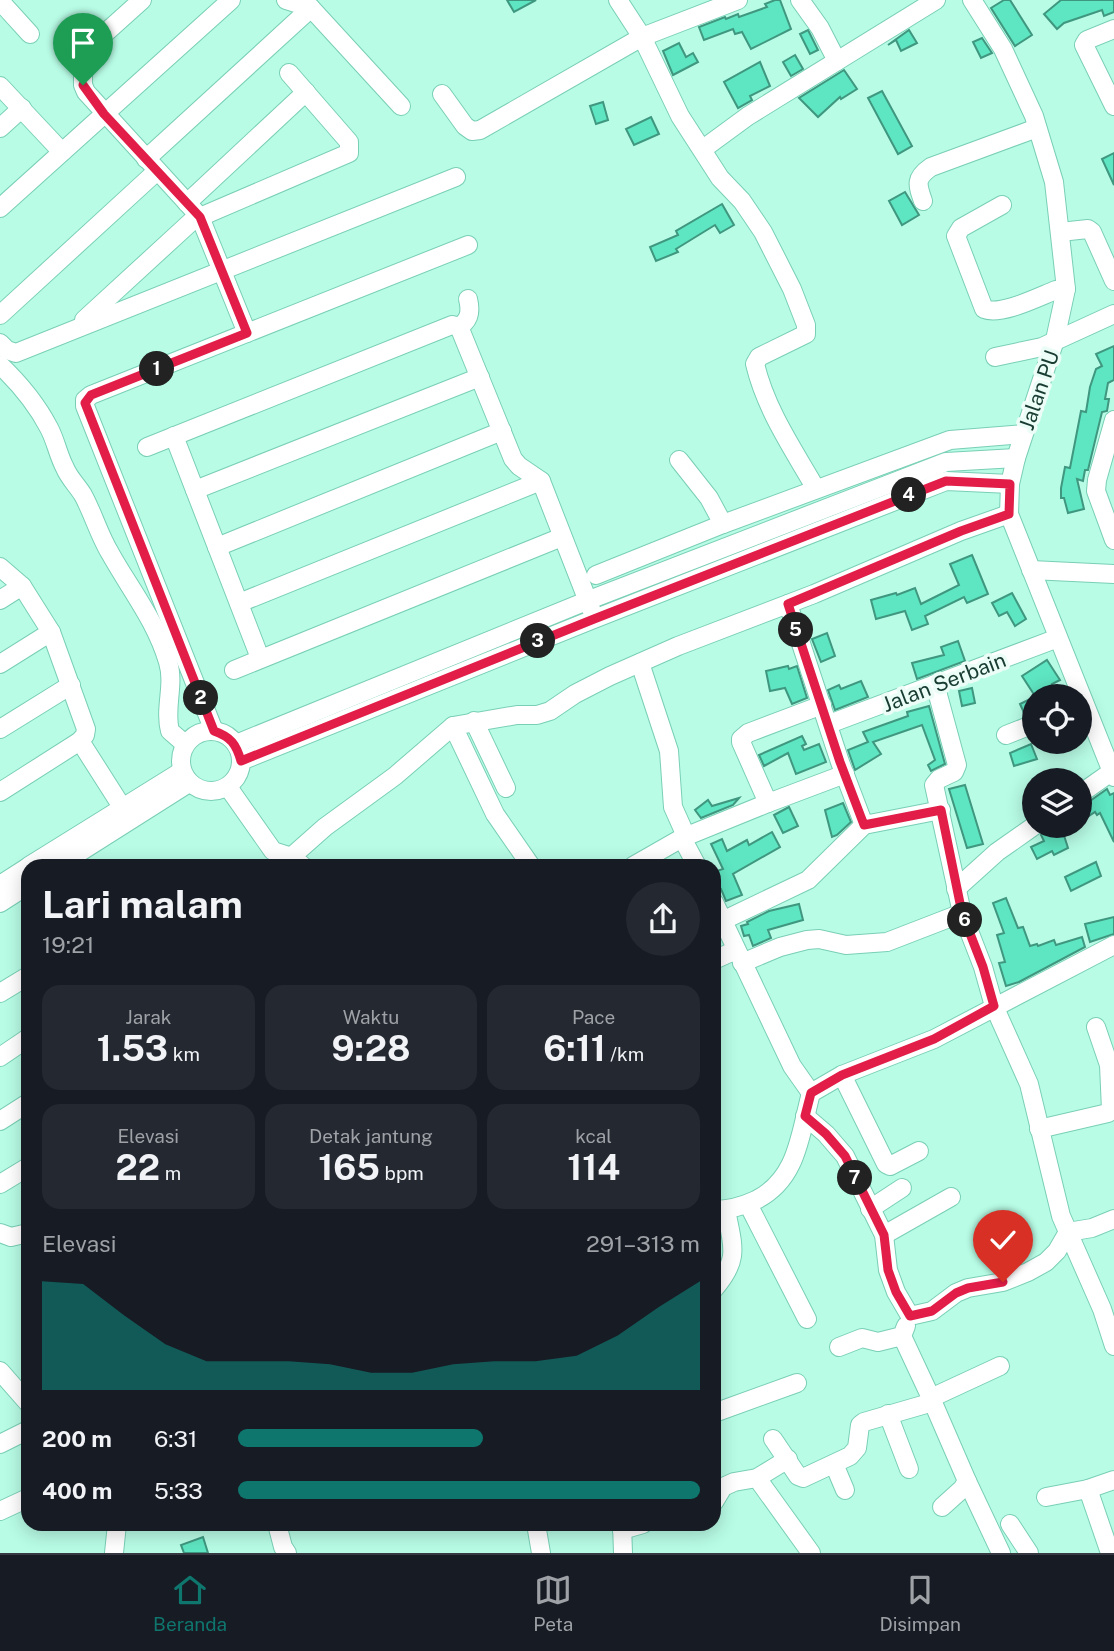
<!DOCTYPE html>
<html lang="id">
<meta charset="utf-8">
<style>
body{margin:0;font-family:"Public Sans",sans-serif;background:#242831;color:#f1f3f6;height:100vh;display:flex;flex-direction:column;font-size:26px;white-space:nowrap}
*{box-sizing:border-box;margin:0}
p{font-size:23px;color:#9ea1a6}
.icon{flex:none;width:38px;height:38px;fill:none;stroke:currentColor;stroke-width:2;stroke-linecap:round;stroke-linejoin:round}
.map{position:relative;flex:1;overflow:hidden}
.drawer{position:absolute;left:21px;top:859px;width:700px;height:672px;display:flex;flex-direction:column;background:#171b24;border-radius:21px;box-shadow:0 4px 18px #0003}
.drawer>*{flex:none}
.tools{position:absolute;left:1022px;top:684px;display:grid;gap:14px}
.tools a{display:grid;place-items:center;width:70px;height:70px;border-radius:50%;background:#171b24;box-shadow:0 4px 18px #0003;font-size:35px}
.pin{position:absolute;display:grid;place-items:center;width:60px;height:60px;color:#fff;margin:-72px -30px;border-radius:50% 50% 50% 0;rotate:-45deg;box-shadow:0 0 7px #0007}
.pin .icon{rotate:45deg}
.km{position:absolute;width:35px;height:35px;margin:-18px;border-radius:50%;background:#222;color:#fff;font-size:19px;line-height:35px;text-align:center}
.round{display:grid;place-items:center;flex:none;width:74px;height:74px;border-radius:37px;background:#242831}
.headline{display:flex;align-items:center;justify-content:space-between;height:119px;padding:0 21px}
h1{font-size:38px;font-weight:700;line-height:52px}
.stats{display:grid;grid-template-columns:repeat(3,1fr);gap:10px;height:119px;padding:7px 21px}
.stats div{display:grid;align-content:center;border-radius:18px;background:#242831;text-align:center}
.stats b{font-size:35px;font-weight:700}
.stats small{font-size:19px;font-weight:400}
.stats p{font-size:19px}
.chart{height:196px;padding:14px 21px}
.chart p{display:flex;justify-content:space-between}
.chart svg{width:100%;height:126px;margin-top:7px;fill:#0f766e;opacity:.7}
ul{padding:0 21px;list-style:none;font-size:23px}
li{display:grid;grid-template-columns:112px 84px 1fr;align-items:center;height:52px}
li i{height:18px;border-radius:9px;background:#0f766e}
.dock{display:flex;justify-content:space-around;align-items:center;height:98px;border-top:2px solid #363941;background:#171b24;font-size:19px;color:#9ea1a6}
.dock a{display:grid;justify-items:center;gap:4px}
.dock .current{color:#0f766e}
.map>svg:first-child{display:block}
.building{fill:#5ee5c1;stroke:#3f977f;stroke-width:2}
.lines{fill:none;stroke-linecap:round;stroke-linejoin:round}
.minor-casing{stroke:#79cfb5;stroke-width:20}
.minor{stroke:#fff;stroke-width:18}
.route-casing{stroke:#fff;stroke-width:14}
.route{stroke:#e11d48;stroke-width:9}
.labels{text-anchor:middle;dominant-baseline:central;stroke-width:7;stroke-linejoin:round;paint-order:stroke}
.street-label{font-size:21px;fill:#183c32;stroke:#ecfdf7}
</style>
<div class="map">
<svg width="1114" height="1553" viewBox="0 0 1114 1553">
<rect width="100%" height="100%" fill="#b8fce6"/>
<!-- building -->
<g class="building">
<path d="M507,0H536L514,12Z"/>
<path d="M775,0H780L791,29L751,49L742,32L735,34L733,29L704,40L699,27L725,17L726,19L738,14L739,17L767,7L765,4Z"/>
<path d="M1004,0H1010L1032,35L1015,46L991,8Z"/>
<path d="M1061,0H1114V12L1104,16L1102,10L1064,23L1057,29L1044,14Z"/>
<path d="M808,30L818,50L810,54L800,34Z"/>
<path d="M909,30L917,43L901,51L896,40L888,45Z"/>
<path d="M982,38L992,53L981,58L973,42Z"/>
<path d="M679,43L686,57L693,53L698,62L673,75L663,51Z"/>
<path d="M795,55L803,69L791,76L783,62Z"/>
<path d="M760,62L770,86L750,96L752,100L738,108L724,82Z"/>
<path d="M844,70L857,89L841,99L840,97L818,117L799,98Z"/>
<path d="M882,91L912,146L898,154L868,98Z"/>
<path d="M603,102L608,120L596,124L590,106Z"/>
<path d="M651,117L659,134L634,145L626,129Z"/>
<path d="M1114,153V185L1102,159Z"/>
<path d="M905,192L919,215L902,225L889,201Z"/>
<path d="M722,204L734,225L720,233L715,225L676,249L678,252L656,261L650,247L678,235L676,231Z"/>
<path d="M1114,346V380L1108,383L1105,399H1109L1107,411L1102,412L1088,470H1085L1083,481L1077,479L1084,509L1068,513L1064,498H1061V488L1065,467L1070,468L1081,411L1086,412L1090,387L1096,369L1102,366L1096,354Z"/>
<path d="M972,555L988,594L967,603L964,597L925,616L928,624L912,630L905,611L876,619L871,600L896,593L897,595L915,588L921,604L959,585L950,564Z"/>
<path d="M1012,593L1026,619L1015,626L1007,612L999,616L992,603Z"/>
<path d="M827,633L835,656L821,662L812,639Z"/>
<path d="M958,641L965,661L917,679L912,663L944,655L941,647Z"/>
<path d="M1047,660L1060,680L1052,684L1057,696H1035L1022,676Z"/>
<path d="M788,666L789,669L797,666L807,698L792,704L785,688L770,691L766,671Z"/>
<path d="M861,681L868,697L835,710L828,690L839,685L841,689Z"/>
<path d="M972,688L975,703L962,706L959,691Z"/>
<path d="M1034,697V713L1025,715L1020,704Z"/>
<path d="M929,706L945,764L931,771L928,765L935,760L922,725L873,742L881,754L855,770L848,750L868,742L863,732L908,716L907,712Z"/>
<path d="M802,736L806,744L802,746L804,750L819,744L826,762L796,774L788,753L764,766L759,755Z"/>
<path d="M1031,744L1037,759L1014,766L1010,753Z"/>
<path d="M965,785L983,844L967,848L949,789Z"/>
<path d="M1107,789L1110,795L1114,793V842L1100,813L1097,815L1095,812L1080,822V805L1087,803Z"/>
<path d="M739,798L733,805L701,818L695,810L708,800L712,806Z"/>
<path d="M843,803L851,822L837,835L832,837L825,810Z"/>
<path d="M789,807L798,826L783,833L774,815Z"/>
<path d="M1054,826H1061L1068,848L1054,855L1052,851L1037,859L1031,847L1044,841L1041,835L1045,830Z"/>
<path d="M772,832L780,847L733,874L742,895L726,901L721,889L714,891V872L723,869L711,844L722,839L727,851L747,840L749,845Z"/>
<path d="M1096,862L1101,876L1071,891L1065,877Z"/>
<path d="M1006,898L1018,928L1023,927L1030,946L1037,944L1038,946L1054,940L1056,945L1082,937L1085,947L1019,982L1006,986L999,963L1005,962L997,935L1004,933L993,903Z"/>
<path d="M799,904L803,920L768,930L771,938L753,946L749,935L744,936L741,926L748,924L747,922L769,911Z"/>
<path d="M1114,917V934L1090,942L1085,924Z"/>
<path d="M203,1537L208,1553H184L181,1545Z"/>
</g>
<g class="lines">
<defs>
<g id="minor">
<path d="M142,0L83,53V85L86,92L200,217L247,333"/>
<path d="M286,0L311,8L401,106"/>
<path d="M618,0L642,37L680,116L720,178L742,201L763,232L792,289L806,325V334L759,357L755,364C766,410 793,449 816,489"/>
<path d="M800,0L820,28L837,61"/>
<path d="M972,0L1003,49L1034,116L1054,182L1066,289L1055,340L1016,458L1010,484L1009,514L1114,777"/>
<path d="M0,1L30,34"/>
<path d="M1114,29L1087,40L1084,45L1114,106"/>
<path d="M0,86L62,152"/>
<path d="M442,94L465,126L472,131L480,130L642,37L738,0"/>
<path d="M0,128L22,108"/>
<path d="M703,149L748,116L936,0"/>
<path d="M146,159L311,8"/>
<path d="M923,201C917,184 915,178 931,167L1037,128"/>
<path d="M187,203L306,92"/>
<path d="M1002,205L961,228L956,236L984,309C1001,316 1038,297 1056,290L1066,289"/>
<path d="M0,208L231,0"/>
<path d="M1060,232L1088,229L1092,232L1114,281"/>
<path d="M0,315L157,171"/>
<path d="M84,320L193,220L349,153V142L289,73"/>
<path d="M458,327C470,321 471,311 468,299"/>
<path d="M0,343L7,350L16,353L456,177"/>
<path d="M995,357L1042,347L1114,314"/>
<path d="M0,365C20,384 36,403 49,428C56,441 58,455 65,468C69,478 77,485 83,495C93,513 99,535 110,553C130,589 156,621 168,662C175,685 164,708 170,731L185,744"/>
<path d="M1114,420L1097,480L1096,491L1114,540"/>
<path d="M174,436L260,658"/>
<path d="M147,447L452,325L456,326L460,329L513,459L519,466L541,481L591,609"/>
<path d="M679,460L709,498L723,524"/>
<path d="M195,490L480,377"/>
<path d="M217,547L502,431"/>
<path d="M0,567L22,586L51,632L86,729L85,735L80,741L122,807"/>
<path d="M1031,570L1114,574"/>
<path d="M596,575L723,524L950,440L1023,434"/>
<path d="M0,600L22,586"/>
<path d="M239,603L541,481"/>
<path d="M788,604L840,762L864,825"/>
<path d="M640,663L669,751L673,807L686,836"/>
<path d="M0,664L51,632"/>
<path d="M234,670L562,537"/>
<path d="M935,684L957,765L954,772L939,779L934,785L962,913L983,967L994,1006L1029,1084L1061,1216L1102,1309L1114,1346"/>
<path d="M822,705L748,733L741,739V742L768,803L845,774"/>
<path d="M474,721L506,788"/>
<path d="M829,724L1058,638"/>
<path d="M453,726L495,814L531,866"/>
<path d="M0,729L71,685"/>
<circle cx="211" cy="761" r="30"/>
<path d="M214,731L85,406V400L91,395L468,245"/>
<path d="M1006,735L1034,724"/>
<path d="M236,744L589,600L946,462L1016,458"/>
<path d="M241,761L594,619L946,481L1010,484"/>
<path d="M228,787L273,851L292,857L303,866"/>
<path d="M0,792L80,741"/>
<path d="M1080,794L1114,770"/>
<path d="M682,838L768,803"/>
<path d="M29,866L182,771"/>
<path d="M58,866L189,783"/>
<path d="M281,866L325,827L395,776L453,726L517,715H537L550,711L575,694L610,676L678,646L814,594L961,531L1009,514"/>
<path d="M633,866L682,838L697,866"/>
<path d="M0,885L28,867"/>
<path d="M956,889L997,852L1034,826"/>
<path d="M714,902L792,1066L811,1093"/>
<path d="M0,903L28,885"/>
<path d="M722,921L808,880L864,825L941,810"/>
<path d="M714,960L736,950"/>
<path d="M742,963L780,947L807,940L819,939L846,945L887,942L962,913"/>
<path d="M0,993L28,976"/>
<path d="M0,1057L28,1038"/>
<path d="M842,1075L886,1164L890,1166L919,1151"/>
<path d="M805,1116L826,1134L845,1156L884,1235L888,1270L896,1292L910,1316"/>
<path d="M0,1121L28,1103"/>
<path d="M1039,1129L1108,1113L1111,1110L1109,1065L1096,1027"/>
<path d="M0,1184L28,1167"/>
<path d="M748,1204L807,1319"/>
<path d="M870,1209L902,1188"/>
<path d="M714,1210C729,1210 743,1206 756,1200C798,1179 800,1134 811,1093L842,1075L934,1039L1114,945"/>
<path d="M0,1233L11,1237L28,1233"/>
<path d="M884,1235L951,1197"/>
<path d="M714,1289C740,1259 733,1247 726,1210"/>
<path d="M910,1316L932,1311L956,1293L968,1288L1003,1282L1028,1272L1046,1262L1057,1251L1068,1232L1092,1228L1114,1219"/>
<path d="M902,1336L931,1398L1000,1366"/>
<path d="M839,1347L862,1338L878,1342L902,1336L906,1326"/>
<path d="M0,1371L28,1403"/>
<path d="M931,1398L967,1481L962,1489L942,1507"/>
<path d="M714,1413L797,1383"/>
<path d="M888,1414L909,1469"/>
<path d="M773,1439L798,1476L803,1478L850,1456L857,1448L860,1425L864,1422L933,1402"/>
<path d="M0,1444L28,1430"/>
<path d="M834,1464L845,1490"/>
<path d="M757,1478L811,1553"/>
<path d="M967,1481L1001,1553"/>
<path d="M1088,1489L1110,1553"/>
<path d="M1046,1497L1088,1489L1114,1480"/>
<path d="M714,1502L723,1487L734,1482L757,1478L788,1459"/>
<path d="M0,1511L28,1498"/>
<path d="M277,1524L283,1547L287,1553"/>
<path d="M536,1524L541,1553"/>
<path d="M622,1524L623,1553"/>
<path d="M1010,1524L1029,1553"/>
<path d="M622,1530L643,1524"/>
<path d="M114,1553L117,1524"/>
</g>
</defs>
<!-- minor casing -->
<use href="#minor" class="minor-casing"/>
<!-- minor -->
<use href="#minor" class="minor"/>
</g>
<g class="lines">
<defs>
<path id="route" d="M83,85L104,114L200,217L247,333L91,395L85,403L214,731C231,737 236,744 241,761L594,619L946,481L1010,484L1009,514L961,531L788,604L840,762L864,825L941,810L962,913L983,967L994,1006L934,1039L842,1075L811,1093L805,1116L826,1134L845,1156L884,1235L888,1270L896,1292L910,1316L932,1311L956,1293L968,1288L1003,1282"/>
</defs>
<!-- route casing -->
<use href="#route" class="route-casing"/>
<!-- route -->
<use href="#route" class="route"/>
</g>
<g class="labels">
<!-- street labels -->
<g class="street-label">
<text transform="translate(1039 390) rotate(-71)">Jalan PU</text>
<text transform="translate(944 682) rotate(-21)">Jalan Serbain</text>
</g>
</g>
</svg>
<div class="tools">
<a><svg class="icon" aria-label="locate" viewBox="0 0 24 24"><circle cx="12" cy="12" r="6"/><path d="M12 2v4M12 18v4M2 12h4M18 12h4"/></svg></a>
<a><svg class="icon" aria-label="layers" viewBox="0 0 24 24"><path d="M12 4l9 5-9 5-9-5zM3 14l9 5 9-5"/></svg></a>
</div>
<div class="pin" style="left:83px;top:85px;background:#1e9e55"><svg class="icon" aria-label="arrive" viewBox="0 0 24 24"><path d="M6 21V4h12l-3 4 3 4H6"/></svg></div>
<div class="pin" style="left:1003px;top:1282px;background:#d93025"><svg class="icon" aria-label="check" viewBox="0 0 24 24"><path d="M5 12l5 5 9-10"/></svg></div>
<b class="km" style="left:157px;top:369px">1</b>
<b class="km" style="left:201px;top:698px">2</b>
<b class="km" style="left:538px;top:641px">3</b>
<b class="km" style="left:909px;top:495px">4</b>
<b class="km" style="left:796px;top:630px">5</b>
<b class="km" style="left:965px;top:920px">6</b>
<b class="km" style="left:855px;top:1178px">7</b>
<section class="drawer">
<div class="headline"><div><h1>Lari malam</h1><p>19:21</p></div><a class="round"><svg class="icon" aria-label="share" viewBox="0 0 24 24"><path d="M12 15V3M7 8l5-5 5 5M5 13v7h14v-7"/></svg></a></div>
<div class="stats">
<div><p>Jarak</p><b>1.53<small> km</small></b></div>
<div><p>Waktu</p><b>9:28</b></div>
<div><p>Pace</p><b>6:11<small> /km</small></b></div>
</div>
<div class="stats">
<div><p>Elevasi</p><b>22<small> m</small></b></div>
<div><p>Detak jantung</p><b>165<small> bpm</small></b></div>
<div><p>kcal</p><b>114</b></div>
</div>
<div class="chart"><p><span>Elevasi</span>291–313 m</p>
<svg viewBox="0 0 160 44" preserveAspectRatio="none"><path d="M0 44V6L10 7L20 18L30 28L40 34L50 34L60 34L70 35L80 38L90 38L100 35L110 34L120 34L130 32L140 25L150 15L160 6V44z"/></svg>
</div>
<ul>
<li><b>200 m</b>6:31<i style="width:53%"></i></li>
<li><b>400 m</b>5:33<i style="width:100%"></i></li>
</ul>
</section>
</div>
<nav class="dock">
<a class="current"><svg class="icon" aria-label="home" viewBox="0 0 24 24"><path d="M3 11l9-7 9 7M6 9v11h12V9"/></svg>Beranda</a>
<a><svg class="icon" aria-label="map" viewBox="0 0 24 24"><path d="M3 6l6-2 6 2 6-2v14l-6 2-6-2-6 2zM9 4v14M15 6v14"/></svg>Peta</a>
<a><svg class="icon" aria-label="saved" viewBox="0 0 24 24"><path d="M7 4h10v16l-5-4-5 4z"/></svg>Disimpan</a>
</nav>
